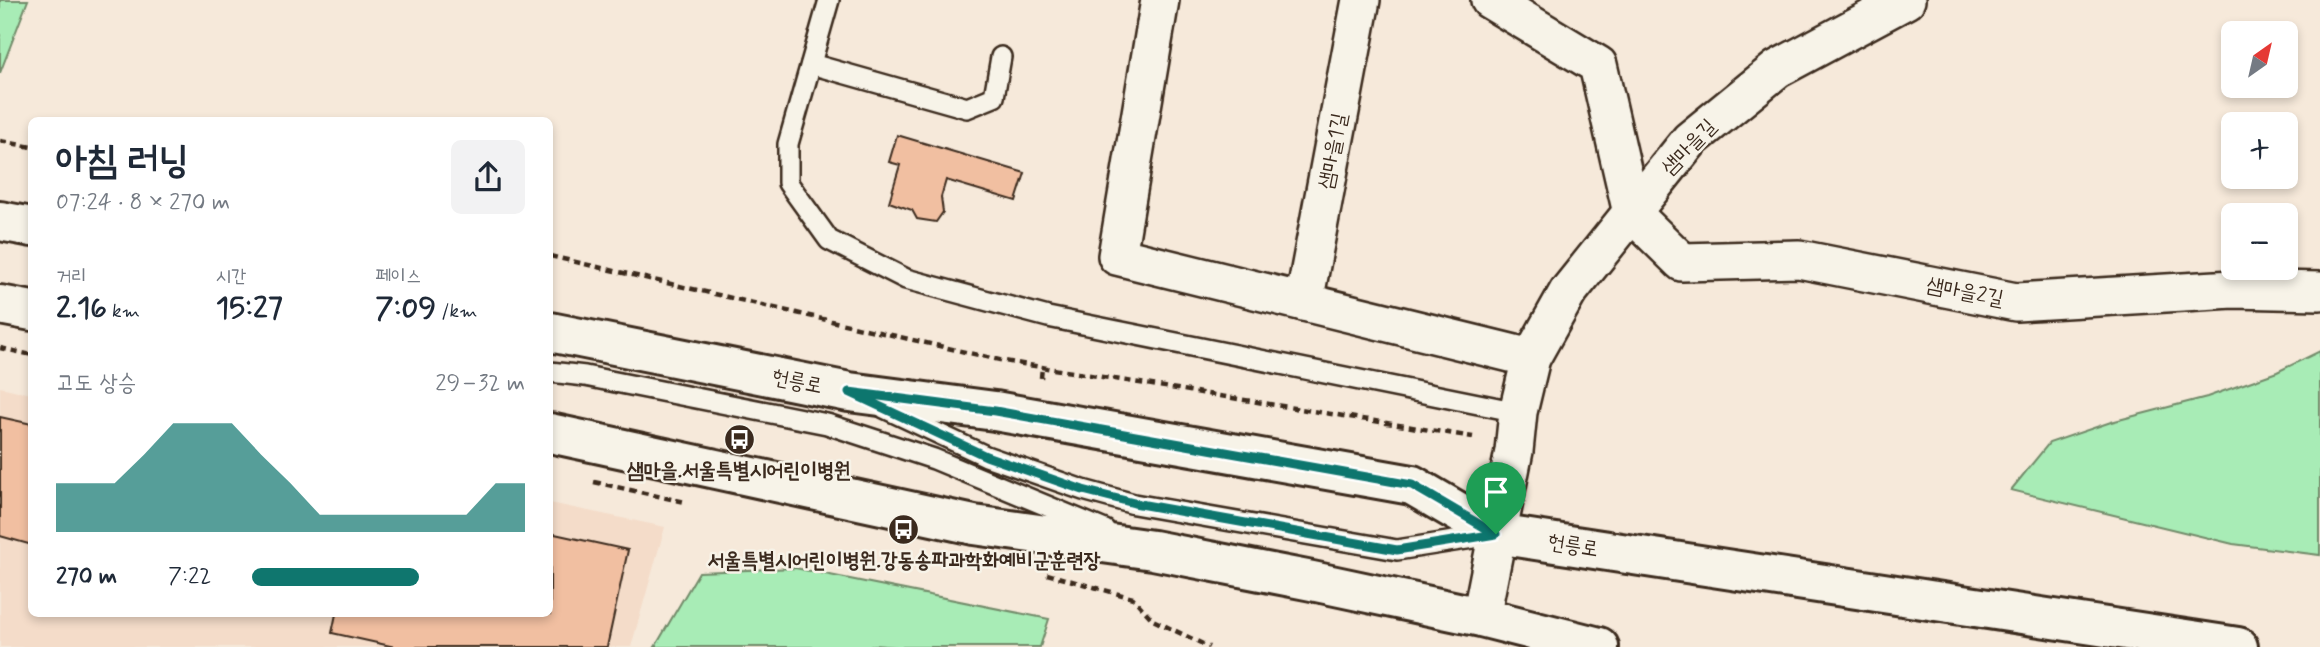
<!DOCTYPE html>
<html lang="ko">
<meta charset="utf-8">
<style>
body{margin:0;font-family:Mynerve,"Poor Story",sans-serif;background:#f2f2f3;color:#1f2937;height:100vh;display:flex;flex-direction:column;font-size:26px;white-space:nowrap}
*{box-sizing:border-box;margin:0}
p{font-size:23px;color:#747a83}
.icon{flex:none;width:38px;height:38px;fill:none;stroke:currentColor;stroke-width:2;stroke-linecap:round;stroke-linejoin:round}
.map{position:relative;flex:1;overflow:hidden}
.drawer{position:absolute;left:28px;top:117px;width:525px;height:500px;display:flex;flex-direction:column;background:#fff;border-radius:10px;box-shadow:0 4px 10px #0003}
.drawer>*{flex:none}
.needle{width:46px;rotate:34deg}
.tools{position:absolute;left:2221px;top:21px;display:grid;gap:14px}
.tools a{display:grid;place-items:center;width:77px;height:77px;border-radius:10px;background:#fff;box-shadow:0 4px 10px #0003;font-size:35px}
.pin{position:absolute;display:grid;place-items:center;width:60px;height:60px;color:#fff;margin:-72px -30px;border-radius:50% 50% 50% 0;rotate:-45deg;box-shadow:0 0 7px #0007}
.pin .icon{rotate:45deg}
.round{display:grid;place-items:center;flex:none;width:74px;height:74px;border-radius:10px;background:#f2f2f3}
.headline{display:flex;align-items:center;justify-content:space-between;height:119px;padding:0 28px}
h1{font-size:38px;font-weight:700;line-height:52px}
.metrics{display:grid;grid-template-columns:repeat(3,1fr);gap:10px;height:119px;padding:7px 28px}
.metrics div{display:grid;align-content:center}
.metrics b{font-size:30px;font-weight:700}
.metrics small{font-size:19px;font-weight:400}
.metrics p{font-size:19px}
.chart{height:196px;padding:14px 28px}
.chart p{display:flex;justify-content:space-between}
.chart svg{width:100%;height:126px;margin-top:7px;fill:#0f766e;opacity:.7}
ul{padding:0 28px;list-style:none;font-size:23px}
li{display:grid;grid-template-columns:112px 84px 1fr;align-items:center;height:52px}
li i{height:18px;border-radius:9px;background:#0f766e}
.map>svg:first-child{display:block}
.built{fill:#f4dcc9}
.green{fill:#a8ecb6;stroke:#728b6a;stroke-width:2}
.building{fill:#f1bfa1;stroke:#3b2a1e;stroke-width:2}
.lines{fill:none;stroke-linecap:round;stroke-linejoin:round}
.service-casing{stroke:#3b2a1e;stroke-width:24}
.minor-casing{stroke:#3b2a1e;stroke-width:42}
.primary-casing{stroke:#3b2a1e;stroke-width:44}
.path{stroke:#3b2a1e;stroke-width:4.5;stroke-dasharray:7 5;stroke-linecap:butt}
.service{stroke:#f7f3e8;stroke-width:19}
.minor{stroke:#f7f3e8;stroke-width:37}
.primary{stroke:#f7f3e8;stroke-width:38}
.route-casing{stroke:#fff;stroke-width:14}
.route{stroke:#0f766e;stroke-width:9}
.labels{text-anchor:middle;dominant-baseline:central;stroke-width:5;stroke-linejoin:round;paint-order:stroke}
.street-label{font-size:21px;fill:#3b2a1e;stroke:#f7f3e8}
.poi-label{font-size:21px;font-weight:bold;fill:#3b2a1e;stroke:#f7f3e8}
</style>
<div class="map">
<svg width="2320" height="647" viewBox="0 0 2320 647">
<rect width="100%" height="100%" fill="#f6e9da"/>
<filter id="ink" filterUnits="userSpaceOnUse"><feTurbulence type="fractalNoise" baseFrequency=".0143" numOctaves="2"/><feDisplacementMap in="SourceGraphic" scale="14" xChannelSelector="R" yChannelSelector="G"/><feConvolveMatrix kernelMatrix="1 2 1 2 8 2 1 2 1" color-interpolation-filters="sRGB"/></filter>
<g filter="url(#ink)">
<!-- built -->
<path class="built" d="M0,387L31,394L32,614H550V503L665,527L631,647H0Z"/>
<!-- green -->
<g class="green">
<path d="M0,0H28L0,73Z"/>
<path d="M2320,351V555L2233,544L2011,490L2049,443L2111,422L2207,397L2277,372Z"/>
<path d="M795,568L1049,619L1040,647H897L874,645L870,647H655L699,572Z"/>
</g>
<!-- building -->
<g class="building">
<path d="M897,135L1025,173L1016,201L946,180L941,197L943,212L936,222L917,219L912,210L889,202L900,165L889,162Z"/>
<path d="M0,417L32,424V545L0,536Z"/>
<path d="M550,533L628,550L607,647H395L332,633L336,614H550Z"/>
</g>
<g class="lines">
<defs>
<g id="service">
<path d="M829,0L788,144V183L829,240L906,279L1048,317L1518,412"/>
<path d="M811,64L967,108L994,97L1001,57"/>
<path d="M550,372L585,376L827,424L934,459L1105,530"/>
<path d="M884,408L986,456L1083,490L1134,504L1397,550L1492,535"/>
</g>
<g id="minor">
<path d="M1160,0L1117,256L1531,358"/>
<path d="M1490,0L1598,65L1632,213L1682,262L1799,259L2016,302L2233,289L2320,291"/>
<path d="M1304,302L1361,0"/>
<path d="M1481,617L1514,451L1518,412L1531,358L1568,292L1690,140L1777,69L1906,0"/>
</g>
<g id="primary">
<path d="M0,221L32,227"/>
<path d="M0,305L32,311"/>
<path d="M550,332L849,392L995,411L1412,485L1496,534L2238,647"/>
<path d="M550,433L974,525L1153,550L1312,581L1481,617L1599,647"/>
</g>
</defs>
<!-- service casing -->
<use href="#service" class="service-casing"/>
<!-- minor casing -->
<use href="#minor" class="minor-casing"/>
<!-- primary casing -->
<use href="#primary" class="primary-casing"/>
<!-- path -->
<g class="path">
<path d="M0,141L32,147"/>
<path d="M550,256L1004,361L1473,437"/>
<path d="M0,348L32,355"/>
<path d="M1041,378L1042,367"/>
<path d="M594,482L685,502"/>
<path d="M1047,574L1133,598L1153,620L1209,647"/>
</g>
<!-- service -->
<use href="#service" class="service"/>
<!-- minor -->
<use href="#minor" class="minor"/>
<!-- primary -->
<use href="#primary" class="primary"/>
</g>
</g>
<g class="lines" filter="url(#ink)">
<defs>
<path id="route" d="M849,392L995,411L1412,485L1496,534L1397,550L1134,503L1083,490L986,456Z"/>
</defs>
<!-- route casing -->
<use href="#route" class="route-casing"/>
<!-- route -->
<use href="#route" class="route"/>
</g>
<!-- icons -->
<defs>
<symbol id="bus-disc" viewBox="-11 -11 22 22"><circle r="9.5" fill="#3b2a1e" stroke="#f7f3e8"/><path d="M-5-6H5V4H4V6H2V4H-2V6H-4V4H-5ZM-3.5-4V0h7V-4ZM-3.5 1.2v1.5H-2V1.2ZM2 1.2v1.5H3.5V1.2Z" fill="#fff"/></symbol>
</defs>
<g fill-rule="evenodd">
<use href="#bus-disc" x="722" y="422" width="35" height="35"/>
<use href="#bus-disc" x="886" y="512" width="35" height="35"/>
</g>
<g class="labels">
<!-- street labels -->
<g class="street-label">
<text transform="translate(1689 147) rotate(-46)">샘마을길</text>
<text transform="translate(1333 151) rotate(-79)">샘마을1길</text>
<text transform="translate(1965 292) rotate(11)">샘마을2길</text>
<text transform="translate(797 382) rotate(11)">헌릉로</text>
<text transform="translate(1573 546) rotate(9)">헌릉로</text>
</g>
<!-- poi labels -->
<g class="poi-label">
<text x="739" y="471">샘마을.서울특별시어린이병원</text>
<text x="904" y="561">서울특별시어린이병원.강동송파과학화예비군훈련장</text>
</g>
</g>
</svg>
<div class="tools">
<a><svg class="needle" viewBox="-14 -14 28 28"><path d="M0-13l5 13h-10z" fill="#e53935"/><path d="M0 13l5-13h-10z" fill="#747a83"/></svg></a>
<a>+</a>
<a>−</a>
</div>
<div class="pin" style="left:1496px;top:534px;background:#1e9e55"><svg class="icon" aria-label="arrive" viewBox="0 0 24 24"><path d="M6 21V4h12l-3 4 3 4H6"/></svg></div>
<section class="drawer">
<div class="headline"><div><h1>아침 러닝</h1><p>07:24 · 8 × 270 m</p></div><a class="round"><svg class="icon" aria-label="share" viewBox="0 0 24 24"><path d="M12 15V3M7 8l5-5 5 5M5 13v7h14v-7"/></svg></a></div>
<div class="metrics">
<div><p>거리</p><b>2.16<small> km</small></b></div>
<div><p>시간</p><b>15:27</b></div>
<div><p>페이스</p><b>7:09<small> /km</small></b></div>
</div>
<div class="chart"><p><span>고도 상승</span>29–32 m</p>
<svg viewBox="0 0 160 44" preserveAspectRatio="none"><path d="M0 44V27L10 27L20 27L30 17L40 6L50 6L60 6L70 17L80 27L90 38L100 38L110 38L120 38L130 38L140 38L150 27L160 27V44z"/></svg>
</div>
<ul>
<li><b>270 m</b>7:22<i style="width:61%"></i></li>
</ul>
</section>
</div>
